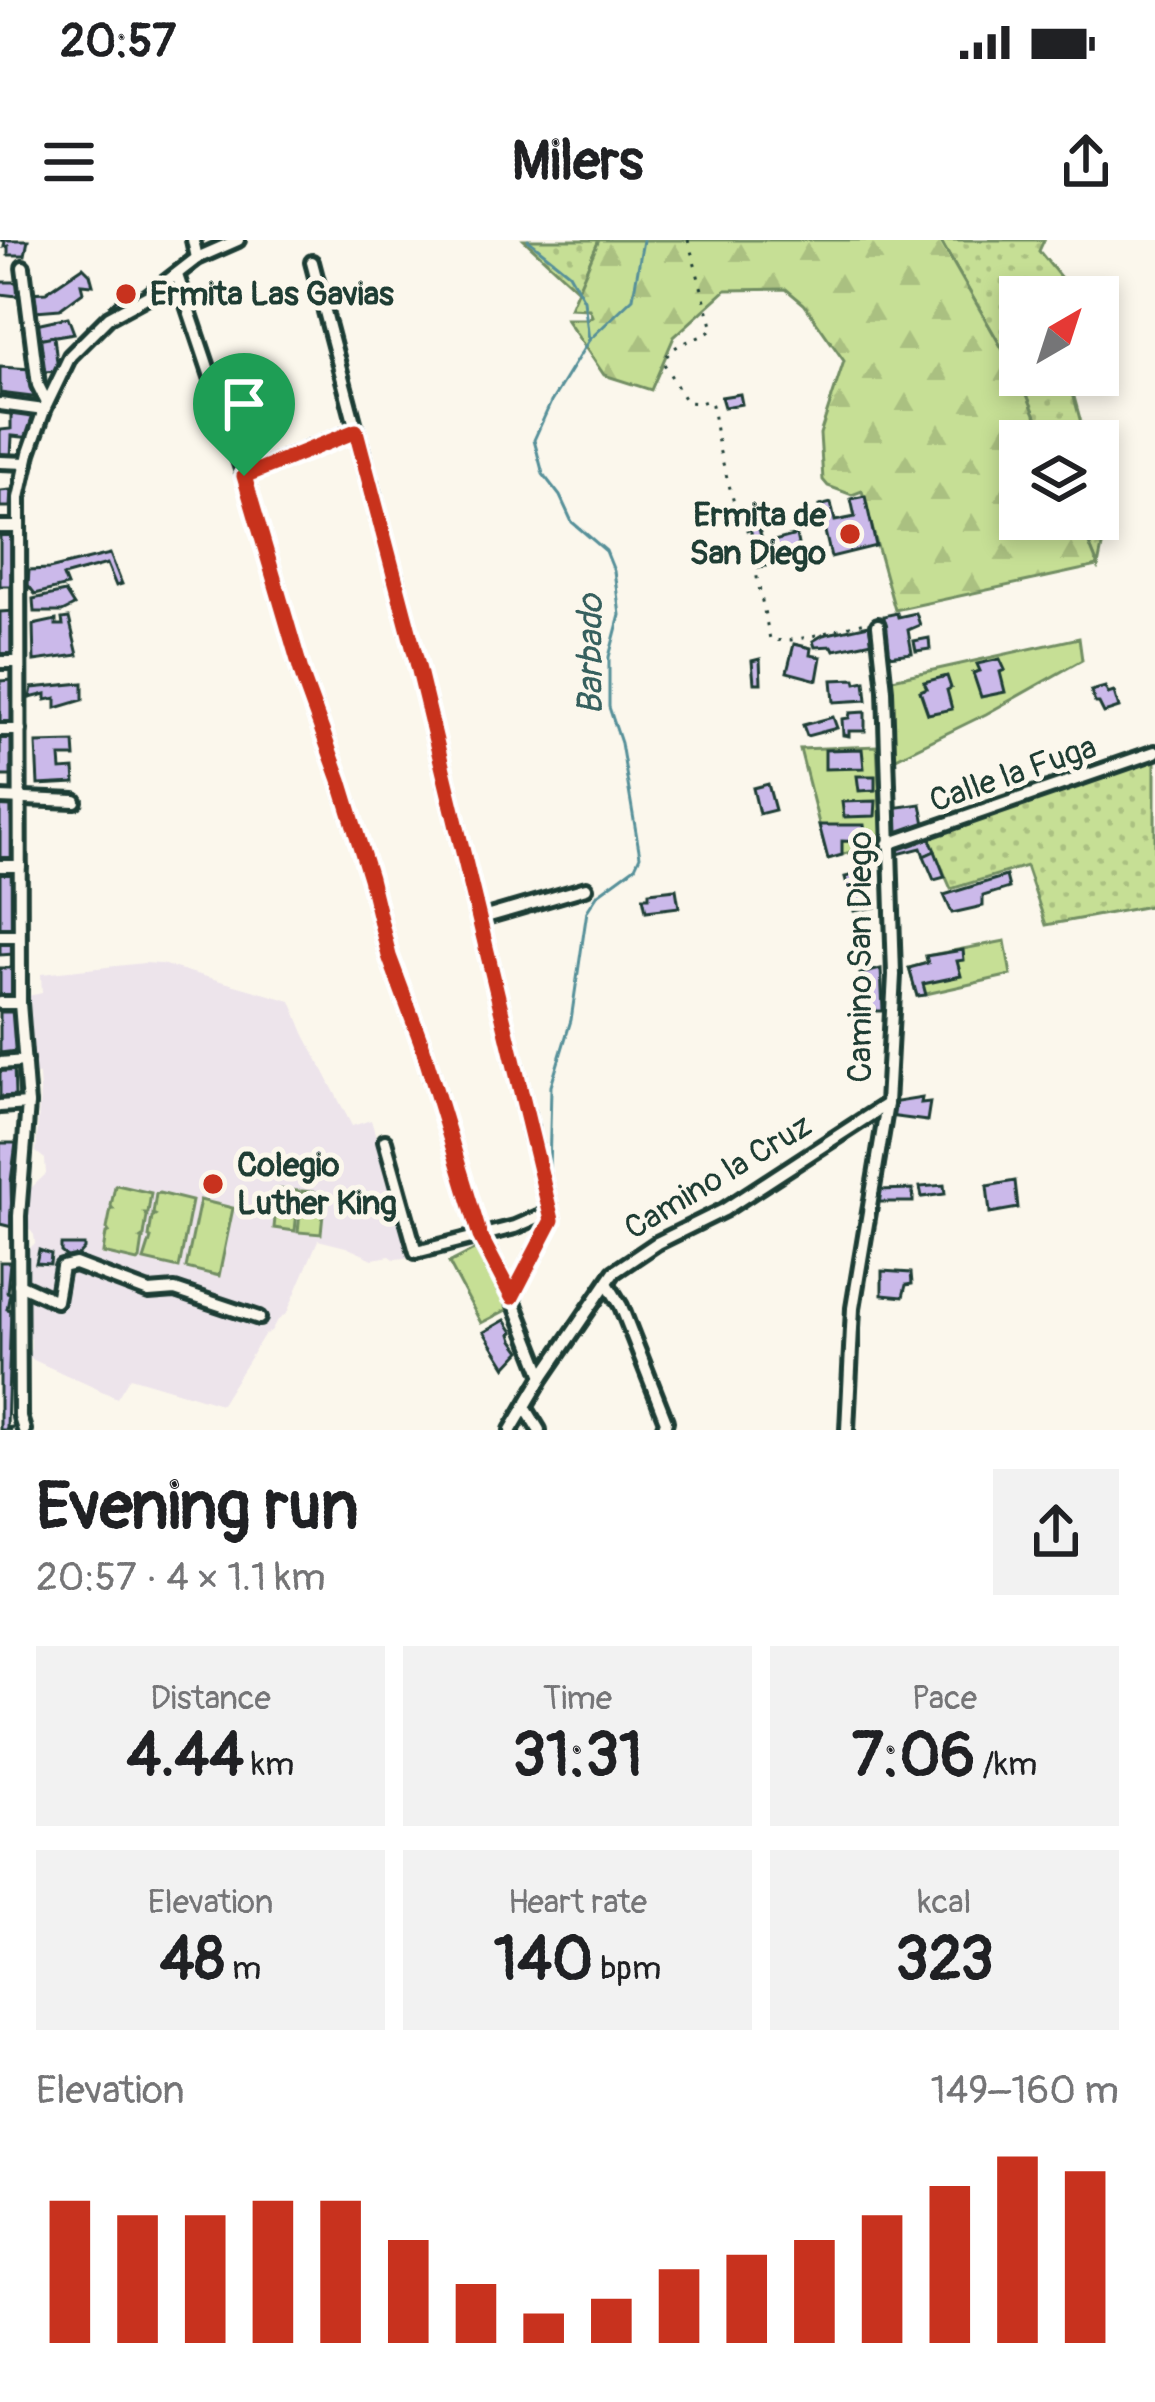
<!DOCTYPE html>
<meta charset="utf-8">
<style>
body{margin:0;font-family:Pangolin,sans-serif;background:#f2f2f2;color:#202124;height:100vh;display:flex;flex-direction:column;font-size:45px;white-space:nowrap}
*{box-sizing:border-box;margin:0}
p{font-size:39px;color:#757577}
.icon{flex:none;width:66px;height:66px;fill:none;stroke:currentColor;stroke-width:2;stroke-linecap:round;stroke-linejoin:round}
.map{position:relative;height:1190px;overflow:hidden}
.drawer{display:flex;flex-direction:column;background:#fff;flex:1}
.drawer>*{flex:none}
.needle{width:78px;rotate:39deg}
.fabs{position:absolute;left:999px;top:36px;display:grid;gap:24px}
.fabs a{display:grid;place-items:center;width:120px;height:120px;border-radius:0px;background:#fff;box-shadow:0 6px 18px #0003;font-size:60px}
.pin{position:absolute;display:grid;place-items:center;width:102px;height:102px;color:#fff;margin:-123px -51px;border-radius:50% 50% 50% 0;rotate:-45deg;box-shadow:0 0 12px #0007}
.pin .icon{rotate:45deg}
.round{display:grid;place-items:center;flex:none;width:126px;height:126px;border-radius:0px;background:#f2f2f2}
.headline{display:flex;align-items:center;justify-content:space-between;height:204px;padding:0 36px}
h1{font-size:66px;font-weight:700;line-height:90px}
.figures{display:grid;grid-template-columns:repeat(3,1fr);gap:18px;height:204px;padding:12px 36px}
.figures div{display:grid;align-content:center;border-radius:0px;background:#f2f2f2;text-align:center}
.figures b{font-size:60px;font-weight:700}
.figures small{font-size:33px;font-weight:400}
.figures p{font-size:33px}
.chart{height:336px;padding:24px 36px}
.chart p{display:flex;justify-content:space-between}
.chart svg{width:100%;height:216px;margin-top:12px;stroke:#c8321e;stroke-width:6}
.status{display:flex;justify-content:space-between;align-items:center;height:84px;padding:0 60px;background:#fff;direction:ltr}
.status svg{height:33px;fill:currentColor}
header{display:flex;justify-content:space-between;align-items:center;height:156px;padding:0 36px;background:#fff;font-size:54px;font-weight:700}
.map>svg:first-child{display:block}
.built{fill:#ede4eb}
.grass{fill:url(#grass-dots);stroke:#728e64;stroke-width:3}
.forest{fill:url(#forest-firs);stroke:#728e64;stroke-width:3}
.garden{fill:#c6df95;stroke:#728e64;stroke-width:3}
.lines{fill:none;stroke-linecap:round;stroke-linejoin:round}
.stream{stroke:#579099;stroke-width:3}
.building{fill:#cbb9ea;stroke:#1f3d34;stroke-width:3}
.minor-casing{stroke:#1f3d34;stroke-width:20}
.path{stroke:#1f3d34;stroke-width:3;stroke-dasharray:3 9;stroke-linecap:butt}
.minor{stroke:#fbf7ec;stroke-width:10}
.route-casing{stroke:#fff;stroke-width:24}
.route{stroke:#c8321e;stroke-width:15}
.poi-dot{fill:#c8321e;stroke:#fbf7ec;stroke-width:4.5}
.labels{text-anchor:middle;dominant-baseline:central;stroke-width:10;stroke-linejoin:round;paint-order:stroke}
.poi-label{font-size:33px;font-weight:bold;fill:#1f3d34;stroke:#fbf7ec;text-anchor:start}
.street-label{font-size:33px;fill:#1f3d34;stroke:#fbf7ec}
.water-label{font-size:36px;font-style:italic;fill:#36605e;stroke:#fbf7ec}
</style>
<div class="status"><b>20:57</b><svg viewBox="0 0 49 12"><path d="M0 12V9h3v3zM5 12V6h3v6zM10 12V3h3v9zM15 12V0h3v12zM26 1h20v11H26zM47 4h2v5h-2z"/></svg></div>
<header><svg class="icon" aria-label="menu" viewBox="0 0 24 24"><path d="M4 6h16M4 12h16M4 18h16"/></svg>Milers<svg class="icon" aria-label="share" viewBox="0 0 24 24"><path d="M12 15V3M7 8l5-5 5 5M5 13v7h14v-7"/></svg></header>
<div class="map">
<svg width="1155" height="1190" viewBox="0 0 1155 1190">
<defs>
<pattern id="grass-dots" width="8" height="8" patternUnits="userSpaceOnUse" patternTransform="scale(3)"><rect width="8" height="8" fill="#c6df95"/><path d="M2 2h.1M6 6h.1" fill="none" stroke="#aac081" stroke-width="1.8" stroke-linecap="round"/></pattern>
<pattern id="forest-firs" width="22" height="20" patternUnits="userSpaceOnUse" patternTransform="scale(3)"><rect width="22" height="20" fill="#c6df95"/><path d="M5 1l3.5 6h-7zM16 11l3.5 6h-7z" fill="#aac081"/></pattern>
</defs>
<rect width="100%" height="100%" fill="#fbf7ec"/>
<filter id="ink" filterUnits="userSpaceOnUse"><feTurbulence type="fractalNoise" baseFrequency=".00833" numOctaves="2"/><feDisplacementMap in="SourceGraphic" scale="24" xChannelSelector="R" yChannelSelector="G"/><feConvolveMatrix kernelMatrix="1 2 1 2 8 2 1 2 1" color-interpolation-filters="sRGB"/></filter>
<g filter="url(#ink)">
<!-- built -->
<path class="built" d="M144,723L161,724L291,761L304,793L352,886L371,880L410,1013L406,1018L394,1019L390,1016L373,1019L346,1007L318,1000L287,1073L276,1082L271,1091L264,1095L221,1164L130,1137L117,1158L27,1117L31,1109V1099L27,1096L28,1010L35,1003L34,995L27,986L30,949L46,934L45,919L36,912L40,852L39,835L33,834L28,756L42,753L41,734Z"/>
<!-- grass -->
<g class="grass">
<path d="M524,0H599L578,50Z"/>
<path d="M940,0H1044L1039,11L1070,49L1069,57H1020V135H1068L1086,201H1046L1023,145Z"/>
<path d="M1098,248L1107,282L1098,326L1079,279H1098Z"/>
<path d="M1155,512V665L1046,685L1026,626L951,649L927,593Z"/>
</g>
<!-- forest -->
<path class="forest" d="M599,0H940L1023,145L1046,201H1020V279H1079L1098,326L895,370L862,251L852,255L828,246L823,240L820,194L844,121L804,64L786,49L726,50L674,97L651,150L604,135L566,79H588L592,76L589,69L570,68Z"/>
<!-- garden -->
<g class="garden">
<path d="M1079,398L1082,420L986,474L894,519L888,440Z"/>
<path d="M877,506L882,598L879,603L828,619L800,509Z"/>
<path d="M1005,701L1011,735L917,756L909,728L927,723L926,716Z"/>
<path d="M117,945L151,953L148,973H145L147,976L144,996L141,998L143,999L140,1019L137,1021L103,1013L106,993L109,992L107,989L111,969H113L111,966L115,946Z"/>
<path d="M278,949L299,951L295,991L274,988Z"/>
<path d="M302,951L325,953L321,994L298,992Z"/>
<path d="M159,953L192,961L179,1028L144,1020L151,998L149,997L152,977L155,975L153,974L156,954Z"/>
<path d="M200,960L233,968L219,1036L186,1028Z"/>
<path d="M476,1009L508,1069L481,1083L449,1023Z"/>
</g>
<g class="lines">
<!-- stream -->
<g class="stream">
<path d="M528,0L569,33L584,60L589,100"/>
<path d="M549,934L551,846L571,780L587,671L598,654L635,627L640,616L621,503L609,467V417L620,375L614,331L606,311L572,282L560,256L543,234L534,200L551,162L589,100L633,58L643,0"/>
</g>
</g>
<!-- building -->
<g class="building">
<path d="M0,0H28L25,15H8V6L4,7L5,1Z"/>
<path d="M83,27L90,34L93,45L81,44L83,52L60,69L36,71L33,61H28L29,53L46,52Z"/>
<path d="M0,42H18L17,56L0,54Z"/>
<path d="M127,50L132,58L109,66Z"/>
<path d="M68,77L74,93L38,99L36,84Z"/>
<path d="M54,96L58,131L43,132L38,99Z"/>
<path d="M0,127L31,129L32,146L40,158L0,153Z"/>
<path d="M740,154L742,164L724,167L721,157Z"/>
<path d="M11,171H23L37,177L32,198L12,196L11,217H0V190L11,189Z"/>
<path d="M11,250L10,267H0V251Z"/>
<path d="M865,256L876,306L831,317L819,266L831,263L835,281L855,277L851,259Z"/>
<path d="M758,285L763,304L796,295L799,309L772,314L773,325L758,327L750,287Z"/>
<path d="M12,292L13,346H0V293Z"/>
<path d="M110,314L122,344L116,346L107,324L63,336L67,346L35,354L28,345L29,330L49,329Z"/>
<path d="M65,352L74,366L62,372H34L33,359Z"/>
<path d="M14,371L12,416H0V372Z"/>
<path d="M897,373L898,377L916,373L920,385L908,390L912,413L888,416L884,376Z"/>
<path d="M69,378L78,415L34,421L33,385L56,380V385H63L62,379Z"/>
<path d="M869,385L872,402L834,410L832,406L815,407L813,401L823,395Z"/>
<path d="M929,398L930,409L916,411L914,401Z"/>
<path d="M794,404L811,408L810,415L821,417L817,440L787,432Z"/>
<path d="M760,419L761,443H754L752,421Z"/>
<path d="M1000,419L1005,430L1000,432L1005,452L981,457L973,433L980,431L977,424Z"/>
<path d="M947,436L951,448L947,450L952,469L928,474L920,451L927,448L924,442Z"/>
<path d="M855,439L856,443L865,441L867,460L834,462L832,440Z"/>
<path d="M13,440V484L0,485V441Z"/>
<path d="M83,443V460L56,468V458L46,460V454L30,458L32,448Z"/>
<path d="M1105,447L1108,454L1114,452L1119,468L1104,473L1099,463H1095L1091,451Z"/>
<path d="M865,472V491H849V496L843,495L842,479L849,478L850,473Z"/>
<path d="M833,477L837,488L807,496L803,485Z"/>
<path d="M0,493H5L13,500V536H0Z"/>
<path d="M74,502L75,517H60L61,530L74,529L75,543L38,545L36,503Z"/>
<path d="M862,509L864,528L825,529V510Z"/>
<path d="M857,536H875V550L859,551Z"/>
<path d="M768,544L775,570L759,574L753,548Z"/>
<path d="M876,561L875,576L844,577L842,562Z"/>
<path d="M0,563H11L12,618H0Z"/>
<path d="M921,564L926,589L895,596L892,568Z"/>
<path d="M819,585H864L866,602L842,601V615L828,619Z"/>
<path d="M929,597L935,611L924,616L921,608L898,614L896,605Z"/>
<path d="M935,611L945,637L934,640L924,616Z"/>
<path d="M0,632H12L16,684L11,689L0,688Z"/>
<path d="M861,633L865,648L870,647L875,667L854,671L845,637Z"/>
<path d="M1006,636L1009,648L983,656V666L952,673L944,655Z"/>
<path d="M676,649L679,667L646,671L643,657H649V652Z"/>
<path d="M0,699H14V714L0,715Z"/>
<path d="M963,710L964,720L957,721L961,736L923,744L926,755L917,756L909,728L928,723L926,716Z"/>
<rect x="0" y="728" width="14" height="28"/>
<path d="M881,729L883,771H870V760L865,757L860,734Z"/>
<path d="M0,772H15L16,811L0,813Z"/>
<path d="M14,826L15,856L0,857V827Z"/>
<path d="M922,858L921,863L930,862L927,881L889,876L891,863Z"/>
<path d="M0,903H16L11,941L12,987L0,984Z"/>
<path d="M1015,941L1018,968L990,973L987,946Z"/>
<path d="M944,945L945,954L922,957L920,947Z"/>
<path d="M913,949V962H877L878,950Z"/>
<path d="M61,1005H84V1009L76,1018H68L61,1012Z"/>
<path d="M39,1010L51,1014L50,1024L36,1023Z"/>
<path d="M0,1022H10L7,1052L10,1053L7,1069L11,1070L7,1188L12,1187L11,1190H0Z"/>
<path d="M882,1031L911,1033L912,1044L906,1045L903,1057L882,1055Z"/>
<path d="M505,1080L513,1092L511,1094L513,1100L521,1111L506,1127L484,1092Z"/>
</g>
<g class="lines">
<defs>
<g id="minor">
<path d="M193,0L197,18"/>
<path d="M312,22L416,418L552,979L512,1057"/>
<path d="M23,27L38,145L47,163"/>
<path d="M177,35L244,235L304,441L340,540L370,638L389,716L421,802L480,996L512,1057L543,1136"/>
<path d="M0,164L44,170"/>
<path d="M0,222L27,223"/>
<path d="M244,235L355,191"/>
<path d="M0,287H18"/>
<path d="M0,422H18"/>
<path d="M0,490H20"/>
<path d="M0,558L75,561"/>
<path d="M888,604L1155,512"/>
<path d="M0,626H20"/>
<path d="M479,679L586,648"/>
<path d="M0,696H19"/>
<path d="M0,763H20"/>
<path d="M0,823L25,821"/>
<path d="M0,866L28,864"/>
<path d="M385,901L416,1012L515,987L550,972"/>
<path d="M607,1043L621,1066L666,1181L663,1190"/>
<path d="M19,1044L56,1061L62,1027L75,1024L149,1052L175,1050L259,1078"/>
<path d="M525,1167L539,1190"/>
<path d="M24,1190L20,1177L19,976L28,864L20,763L19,258L29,213L44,170L70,116L109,77L148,56L197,18L238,0"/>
<path d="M511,1190L543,1136L614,1032L657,1003L724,970L887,864"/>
<path d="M847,1190L853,1068L887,864L894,735L885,450L878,385"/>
</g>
</defs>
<!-- minor casing -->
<use href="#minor" class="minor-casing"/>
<!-- path -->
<path class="path" d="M688,0L713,89C695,104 676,98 663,122L686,162L700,163L709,160L712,165L719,209L738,277L746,285L770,399C791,406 841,387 866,382"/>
<!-- minor -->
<use href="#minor" class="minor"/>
</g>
</g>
<g class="lines" filter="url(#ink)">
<defs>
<path id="route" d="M356,191L416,418L552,980L512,1057L480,996L421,802L389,716L370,638L340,540L304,441L244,236Z"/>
</defs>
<!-- route casing -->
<use href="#route" class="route-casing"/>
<!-- route -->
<use href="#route" class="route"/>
</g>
<!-- markers -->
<g class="poi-dot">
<circle cx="126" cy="54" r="12"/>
<circle cx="850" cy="294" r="12"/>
<circle cx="213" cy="944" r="12"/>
</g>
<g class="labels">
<!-- poi labels -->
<g class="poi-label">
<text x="150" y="54">Ermita Las Gavias</text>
<text x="826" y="275" text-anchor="end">Ermita de<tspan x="826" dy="38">San Diego</tspan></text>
<text x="237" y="925">Colegio<tspan x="237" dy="38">Luther King</tspan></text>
</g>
<!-- street labels -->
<g class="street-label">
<text transform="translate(1013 534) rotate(-19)">Calle la Fuga</text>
<text transform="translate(860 717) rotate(-90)">Camino San Diego</text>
<text transform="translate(718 937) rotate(-31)">Camino la Cruz</text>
</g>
<!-- water labels -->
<g class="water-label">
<text transform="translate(590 415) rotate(-90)">Barbado</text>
</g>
</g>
</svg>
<div class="fabs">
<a><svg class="needle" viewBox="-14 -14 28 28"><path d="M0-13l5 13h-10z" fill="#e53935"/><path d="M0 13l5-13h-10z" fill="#757577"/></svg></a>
<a><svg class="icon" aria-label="layers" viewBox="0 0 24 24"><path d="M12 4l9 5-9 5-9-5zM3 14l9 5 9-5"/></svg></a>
</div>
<div class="pin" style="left:244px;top:236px;background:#1e9e55"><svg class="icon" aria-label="arrive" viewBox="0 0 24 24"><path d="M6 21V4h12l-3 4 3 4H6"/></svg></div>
</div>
<section class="drawer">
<div class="headline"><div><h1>Evening run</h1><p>20:57 · 4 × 1.1 km</p></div><a class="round"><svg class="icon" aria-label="share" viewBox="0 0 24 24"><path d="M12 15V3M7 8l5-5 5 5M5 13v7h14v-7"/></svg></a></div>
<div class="figures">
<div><p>Distance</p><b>4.44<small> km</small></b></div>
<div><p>Time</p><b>31:31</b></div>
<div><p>Pace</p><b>7:06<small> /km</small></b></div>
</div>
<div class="figures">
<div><p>Elevation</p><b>48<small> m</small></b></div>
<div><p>Heart rate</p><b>140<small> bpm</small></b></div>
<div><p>kcal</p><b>323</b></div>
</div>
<div class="chart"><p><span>Elevation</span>149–160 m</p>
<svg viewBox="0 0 160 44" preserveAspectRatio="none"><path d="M5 44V15M15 44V18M25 44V18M35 44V15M45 44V15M55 44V23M65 44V32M75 44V38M85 44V35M95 44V29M105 44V26M115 44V23M125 44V18M135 44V12M145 44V6M155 44V9"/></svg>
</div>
</section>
